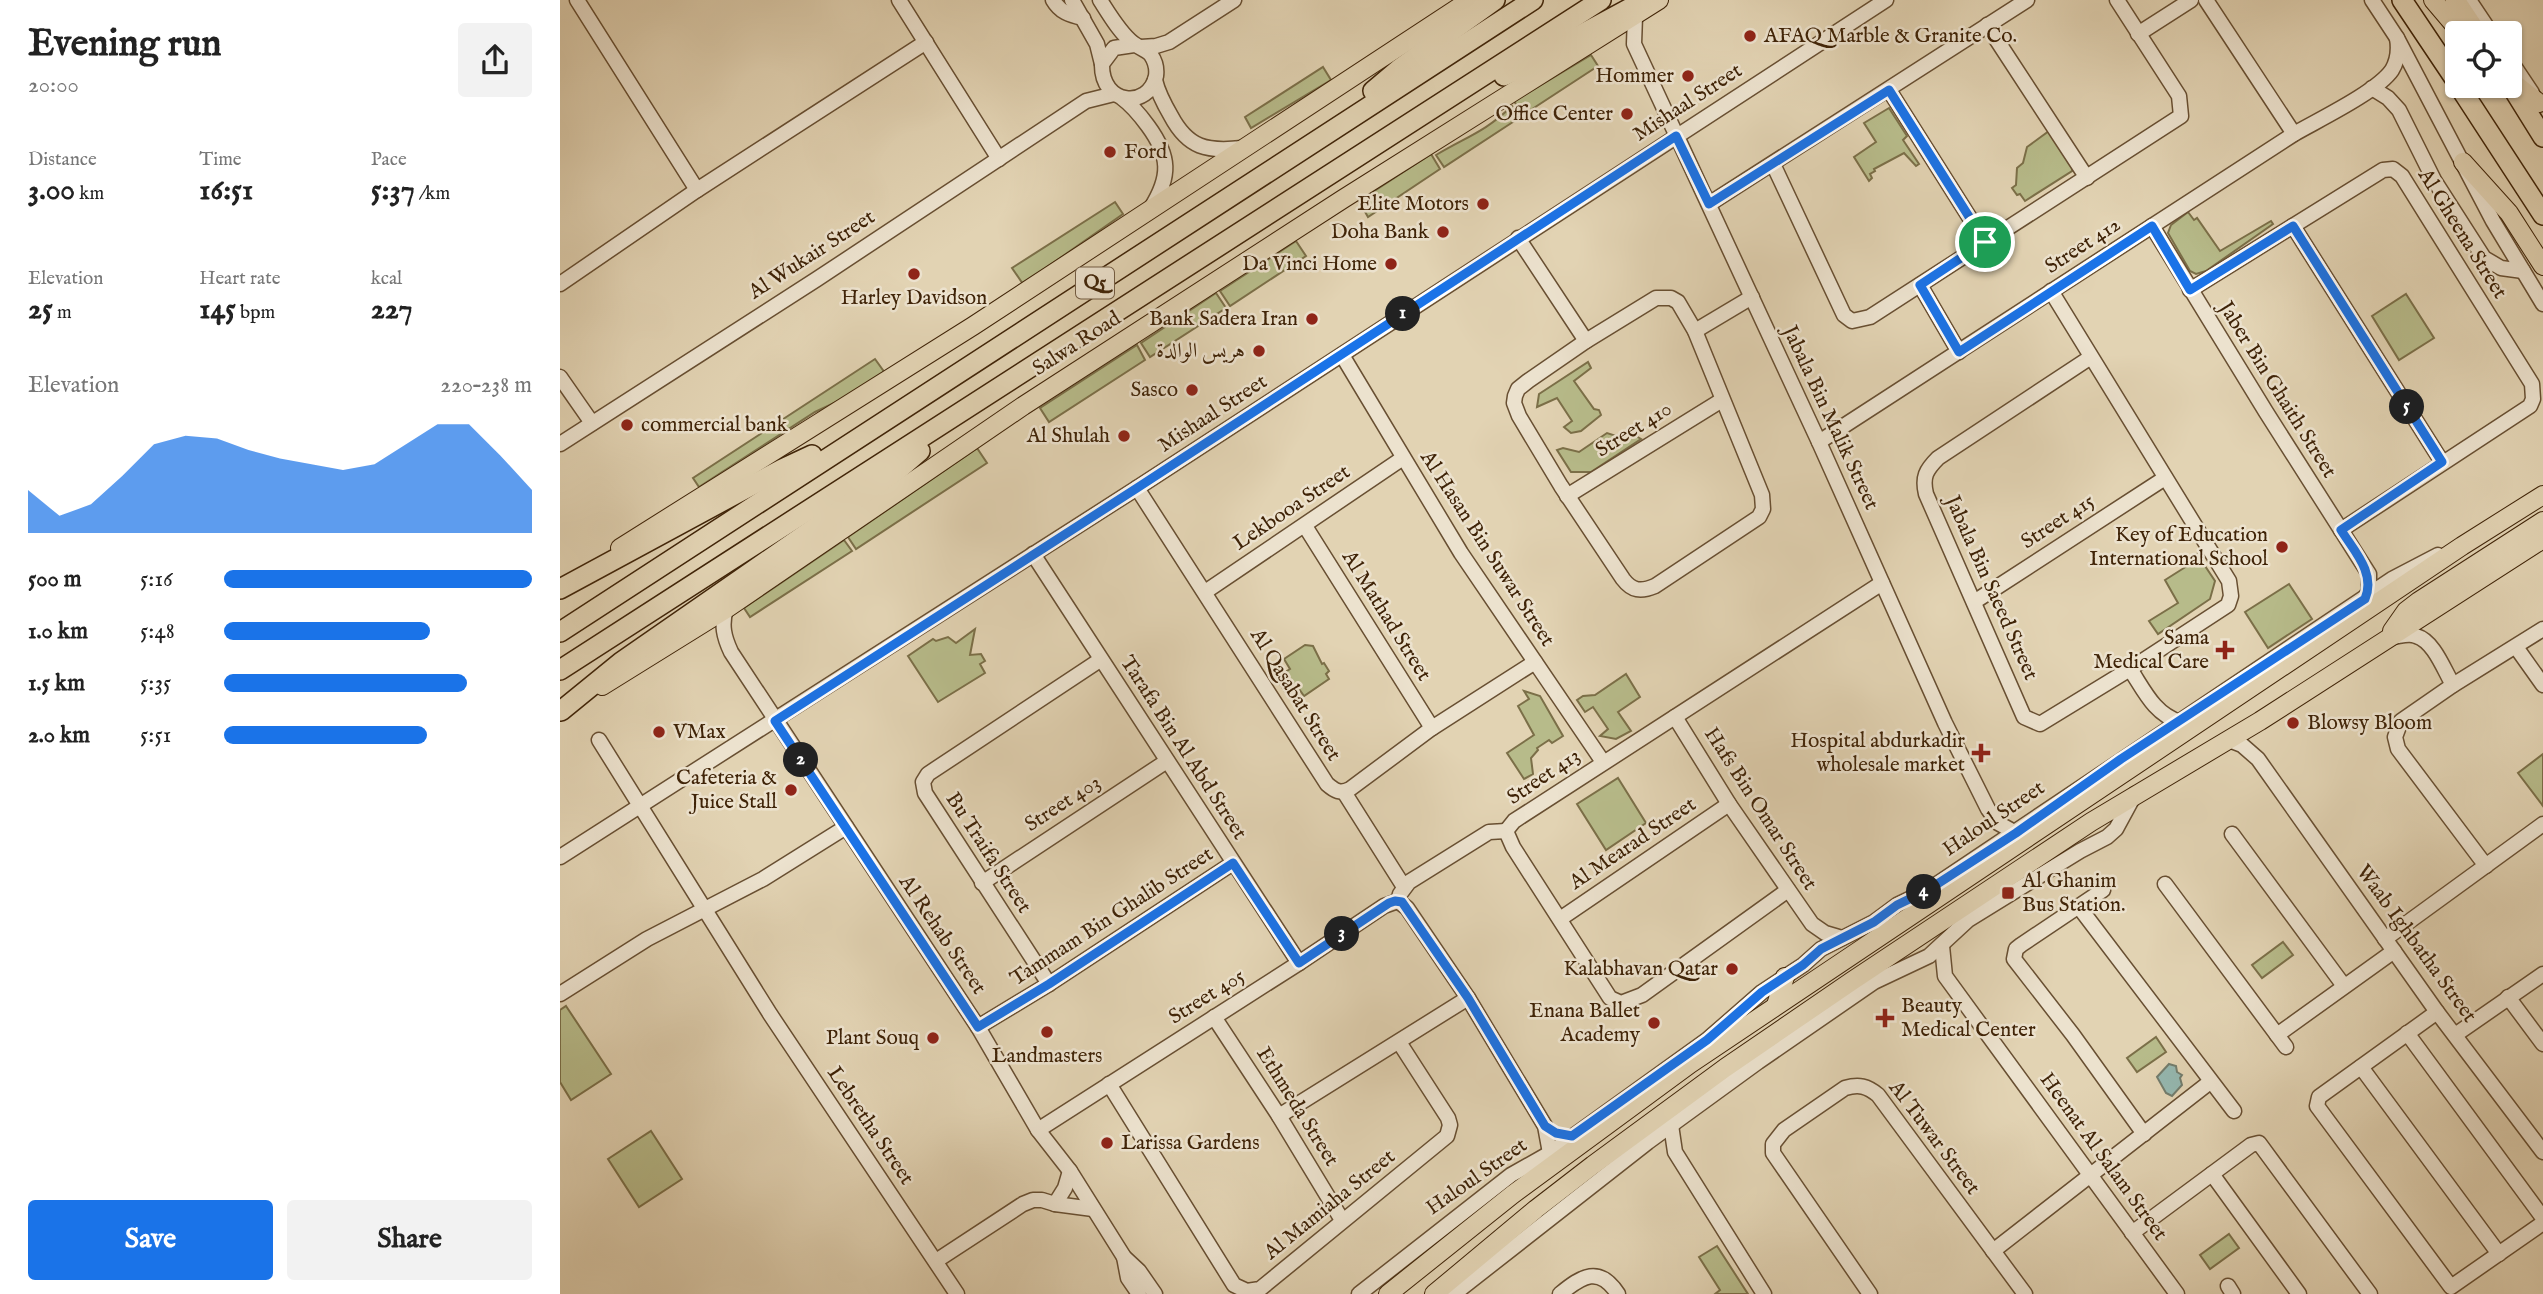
<!DOCTYPE html>
<meta charset="utf-8">
<style>
body{margin:0;font-family:"IM FELL English",Amiri,serif;background:#f2f2f2;color:#222;height:100vh;display:flex;flex-direction:column;font-size:26px;white-space:nowrap}
*{box-sizing:border-box;margin:0}
p{font-size:23px;color:#767676}
.icon{flex:none;width:38px;height:38px;fill:none;stroke:currentColor;stroke-width:2;stroke-linecap:round;stroke-linejoin:round}
.map{position:relative;flex:1;overflow:hidden}
.details{display:flex;flex-direction:column;background:#fff;width:560px}
.details>*{flex:none}
.tools{position:absolute;left:1885px;top:21px;display:grid;gap:14px}
.tools a{display:grid;place-items:center;width:77px;height:77px;border-radius:7px;background:#fff;box-shadow:0 2px 5px #0004;font-size:35px}
.pin{position:absolute;display:grid;place-items:center;width:60px;height:60px;color:#fff;margin:-30px;border:4px solid #fff;border-radius:50%;box-shadow:0 2px 7px #0007}
.km{position:absolute;width:35px;height:35px;margin:-18px;border-radius:50%;background:#222;color:#fff;font-size:19px;line-height:35px;text-align:center}
.round{display:grid;place-items:center;flex:none;width:74px;height:74px;border-radius:7px;background:#f2f2f2}
.head{display:flex;align-items:center;justify-content:space-between;height:119px;padding:0 28px}
h1{font-size:38px;font-weight:800;line-height:52px}
.stats{display:grid;grid-template-columns:repeat(3,1fr);gap:10px;height:119px;padding:7px 28px}
.stats div{display:grid;align-content:center}
.stats b{font-size:30px;font-weight:800}
.stats small{font-size:19px;font-weight:400}
.stats p{font-size:19px}
.chart{height:196px;padding:14px 28px}
.chart p{display:flex;justify-content:space-between}
.chart svg{width:100%;height:126px;margin-top:7px;fill:#1a73e8;opacity:.7}
.button{display:flex;gap:14px;margin-top:auto;padding:14px 28px}
.button a{flex:1;height:80px;border-radius:7px;background:#1a73e8;color:#fff;font-size:28px;font-weight:800;line-height:80px;text-align:center}
.button a+a{background:#f2f2f2;color:#222}
ul{padding:0 28px;list-style:none;font-size:23px}
li{display:grid;grid-template-columns:112px 84px 1fr;align-items:center;height:52px}
li i{height:18px;border-radius:9px;background:#1a73e8}
main{display:flex;flex:1;min-height:0}
.map>svg:first-child{display:block}
.green{fill:#b7bb8a;stroke:#7b6f48;stroke-width:2}
.water{fill:#95b7af;stroke:#737c6c;stroke-width:2}
.lines{fill:none;stroke-linecap:round;stroke-linejoin:round}
.minor-casing{stroke:#684f32;stroke-width:17}
.major-casing{stroke:#3f2307;stroke-width:20}
.highway-casing{stroke:#3f2307;stroke-width:22}
.minor{stroke:#ece2ce;stroke-width:14}
.major{stroke:#e2d3b3;stroke-width:18}
.highway{stroke:#e2d3b3;stroke-width:19}
.route-casing{stroke:#fff;stroke-width:14}
.route{stroke:#1a73e8;stroke-width:9}
.poi-dot{fill:#8f2418;stroke:#ece2ce;stroke-width:2.5}
.labels{text-anchor:middle;dominant-baseline:central;stroke-width:5;stroke-linejoin:round;paint-order:stroke}
.shield{fill:#ece2ce;stroke:#735c43;stroke-width:2}
.shield-label{font-size:19px;font-weight:bold;fill:#3f2307}
.poi-label{font-size:21px;fill:#3f2307;stroke:#ece2ce;text-anchor:end}
.street-label{font-size:21px;fill:#3f2307;stroke:#ece2ce}
</style>
<main>
<section class="details">
<div class="head"><div><h1>Evening run</h1><p>20:00</p></div><a class="round"><svg class="icon" aria-label="share" viewBox="0 0 24 24"><path d="M12 15V3M7 8l5-5 5 5M5 13v7h14v-7"/></svg></a></div>
<div class="stats">
<div><p>Distance</p><b>3.00<small> km</small></b></div>
<div><p>Time</p><b>16:51</b></div>
<div><p>Pace</p><b>5:37<small> /km</small></b></div>
</div>
<div class="stats">
<div><p>Elevation</p><b>25<small> m</small></b></div>
<div><p>Heart rate</p><b>145<small> bpm</small></b></div>
<div><p>kcal</p><b>227</b></div>
</div>
<div class="chart"><p><span>Elevation</span>220–238 m</p>
<svg viewBox="0 0 160 44" preserveAspectRatio="none"><path d="M0 44V29L10 38L20 34L30 24L40 13L50 10L60 11L70 15L80 18L90 20L100 22L110 20L120 13L130 6L140 6L150 17L160 29V44z"/></svg>
</div>
<ul>
<li><b>500 m</b>5:16<i style="width:100%"></i></li>
<li><b>1.0 km</b>5:48<i style="width:67%"></i></li>
<li><b>1.5 km</b>5:35<i style="width:79%"></i></li>
<li><b>2.0 km</b>5:51<i style="width:66%"></i></li>
</ul>
<div class="button"><a>Save</a><a>Share</a></div>
</section>
<div class="map">
<svg width="1983" height="1294" viewBox="0 0 1983 1294">
<rect width="100%" height="100%" fill="#e2d3b3"/>
<filter id="stains"><feTurbulence type="fractalNoise" baseFrequency=".00286" numOctaves="4"/><feColorMatrix values="0 0 0 0 .2 0 0 0 0 .09 0 0 0 0 .02 0 0 0 .5 -.17"/></filter>
<radialGradient id="worn" r=".72"><stop offset=".6" stop-color="#630" stop-opacity="0"/><stop offset="1" stop-color="#630" stop-opacity=".3"/></radialGradient>
<!-- green -->
<g class="green">
<path d="M1031,55L1038,66L963,115L954,101Z"/>
<path d="M763,67L771,80L691,128L685,117Z"/>
<path d="M952,106L959,118L884,167L876,155C906,137 925,132 952,106Z"/>
<path d="M1329,108L1347,136L1343,140L1359,164L1356,166L1344,153L1314,169L1315,171L1310,174L1312,178L1309,181L1294,157L1316,142L1304,123Z"/>
<path d="M1489,131L1513,167L1512,171L1465,201L1460,194L1457,195L1452,188L1456,185L1457,168L1463,163L1467,147Z"/>
<path d="M871,154L880,169L808,217L799,201Z"/>
<path d="M555,202L563,214L463,284L452,268Z"/>
<path d="M1628,212L1634,220L1637,218L1660,251L1711,221L1713,224L1646,271L1636,274L1630,271L1608,233L1611,225Z"/>
<path d="M736,241L746,256L670,306L660,291Z"/>
<path d="M656,293L666,308L590,357L581,343Z"/>
<path d="M1846,294L1874,338L1839,360L1812,316Z"/>
<path d="M577,345L585,360L489,422L480,408Z"/>
<path d="M315,359L325,373L287,397L255,412L139,487L133,478Z"/>
<path d="M1028,362L1031,368L1014,381L1034,409L1039,410L1041,415L1021,431L1011,433L1004,427L1012,421L997,398L977,407L979,394Z"/>
<path d="M1068,431L1081,439L1031,472H1011L997,450L1003,448L1019,452L1047,433L1056,436Z"/>
<path d="M417,448L427,463L296,549L288,537Z"/>
<path d="M284,540L292,551L190,617L184,608Z"/>
<path d="M1637,554L1655,581L1650,599L1598,634L1589,621L1618,603L1605,580L1635,561L1633,557Z"/>
<path d="M1729,584L1752,619L1708,648L1685,612Z"/>
<path d="M415,629L410,655L421,654L425,661L420,664L425,673L378,702L348,656L373,639L376,641L388,637L396,643Z"/>
<path d="M745,645L753,646L762,664L764,663L769,671L766,674L769,679L744,696L737,686L726,693L716,678L730,669L724,659Z"/>
<path d="M1066,674L1080,697L1058,712L1071,731L1056,739L1040,736L1048,729L1033,707L1025,712L1017,700L1023,696L1035,695Z"/>
<path d="M964,691L980,696L1003,736L992,743L989,740L977,748L978,750L971,758L973,774L964,779L947,753L974,735L958,706L969,699Z"/>
<path d="M1983,754V806L1958,773Z"/>
<path d="M1058,778L1086,823L1046,850L1017,804Z"/>
<path d="M1723,942L1733,955L1702,978L1692,965Z"/>
<path d="M6,1006L51,1074L11,1100L0,1082V1010Z"/>
<path d="M1596,1037L1606,1052L1577,1072L1567,1058Z"/>
<path d="M91,1131L122,1179L79,1207L48,1159Z"/>
<path d="M1669,1234L1679,1248L1650,1269L1640,1255Z"/>
<path d="M1157,1246L1188,1294H1155L1160,1290L1139,1257Z"/>
</g>
<!-- water -->
<path class="water" d="M1609,1064L1616,1066L1617,1072L1622,1075L1620,1078L1622,1085L1612,1096L1606,1093L1597,1077Z"/>
<g class="lines">
<defs>
<g id="minor">
<path d="M17,0L137,190"/>
<path d="M339,0L439,159"/>
<path d="M493,0C500,12 509,15 523,18"/>
<path d="M512,0L537,44L542,64"/>
<path d="M540,0C549,14 560,33 573,43C579,48 586,49 591,55C595,61 597,69 596,76C589,109 541,106 542,64L554,48L574,45"/>
<path d="M1646,0L1734,134"/>
<path d="M1812,0L1837,38L1933,221L1983,304"/>
<path d="M1909,0L1931,33"/>
<path d="M1075,16L1074,44L1259,442L1385,723L1428,809L1438,823L1456,833"/>
<path d="M1427,25L1527,178"/>
<path d="M1578,34L1631,0"/>
<path d="M581,47L596,46L609,42L674,0"/>
<path d="M1950,60L1972,93"/>
<path d="M595,80C598,93 604,104 611,116C628,148 647,152 682,148"/>
<path d="M1812,88L1828,98L1839,110L1874,180L1924,258L1941,268L1963,271"/>
<path d="M1329,90L1425,242"/>
<path d="M562,98C573,106 580,115 588,126C610,156 611,176 591,208"/>
<path d="M1213,164L1284,315L1292,321L1310,317L1621,116L1619,96L1557,0"/>
<path d="M1149,204L1467,0"/>
<path d="M1592,226L1706,412L1809,574V590L1805,599"/>
<path d="M1733,226L1882,462"/>
<path d="M958,238L1026,341"/>
<path d="M0,284L137,190L366,42"/>
<path d="M1360,285L1399,352"/>
<path d="M1630,290L1823,170L1833,169L1842,176L1972,384L1973,399L1970,406L1781,530"/>
<path d="M1491,291L1669,581L1671,596L1668,605L1570,669L1480,724L1464,717L1366,494C1362,477 1366,470 1378,458L1531,357"/>
<path d="M1096,298H1111L1118,302L1135,331L1202,495L1203,509L1199,517L1095,586C1081,592 1072,591 1063,579L1001,486L959,416L954,403L955,396L958,389L968,381L1026,341Z"/>
<path d="M1135,331L1192,297"/>
<path d="M782,355L901,553L1043,762"/>
<path d="M0,377L32,423"/>
<path d="M1259,442L1734,134C1758,120 1817,92 1832,70C1838,60 1839,50 1837,38"/>
<path d="M0,444L257,279L526,101L554,94"/>
<path d="M577,488L767,784C775,791 780,794 790,789L872,728L975,662"/>
<path d="M1007,496L1162,400"/>
<path d="M745,526L872,728"/>
<path d="M473,554L739,963"/>
<path d="M645,592L843,458"/>
<path d="M1414,602L1605,478"/>
<path d="M166,609C161,625 164,637 171,652L418,1027L478,1130L510,1171L564,1257L579,1271L595,1294"/>
<path d="M1833,637C1841,636 1849,633 1856,636C1874,641 1884,670 1893,685"/>
<path d="M1956,647L1983,685"/>
<path d="M1570,669C1584,690 1594,714 1620,722"/>
<path d="M1115,717L1169,804L1252,924L1265,933L1282,938"/>
<path d="M39,740L210,1014L397,1294"/>
<path d="M1669,740L1682,745L1698,759L1877,1012L1983,1152"/>
<path d="M784,792L844,887"/>
<path d="M946,831L954,821L1322,583"/>
<path d="M946,831L953,847L1050,998L1061,1003L1082,995L1228,890"/>
<path d="M1672,834L1784,986"/>
<path d="M0,857L577,488L1326,0"/>
<path d="M1926,866L1838,749L1835,737L1841,721L1893,685L1983,629"/>
<path d="M422,883L607,761"/>
<path d="M1605,884L1726,1047"/>
<path d="M1543,890L1461,945L1456,949L1454,959L1513,1035L1584,1134"/>
<path d="M838,901L847,908L908,998L985,1126L990,1153"/>
<path d="M838,901L840,894L849,882L929,832L946,831"/>
<path d="M1519,907L1674,1111"/>
<path d="M1000,919L1169,804"/>
<path d="M1825,939L1983,824"/>
<path d="M1382,946L1385,976L1617,1294"/>
<path d="M489,984L365,793L363,782L368,774L540,660"/>
<path d="M0,994L87,939L203,879L286,827"/>
<path d="M1948,997L1983,1044"/>
<path d="M1877,1012L1759,1097L1757,1106L1891,1287L1983,1223"/>
<path d="M654,1017L719,1116L782,1220"/>
<path d="M418,1027L489,984L673,863"/>
<path d="M1847,1033L1983,1218"/>
<path d="M1717,1035L1834,951"/>
<path d="M1895,1035L1983,974"/>
<path d="M1801,1067L1939,1254"/>
<path d="M549,1084L674,1285L687,1291L700,1289L887,1136L890,1125L888,1118L839,1042"/>
<path d="M719,1116L908,998"/>
<path d="M1111,1125L1115,1152L1204,1294"/>
<path d="M478,1130L739,963L824,906L838,901"/>
<path d="M1652,1174L1739,1294"/>
<path d="M495,1204L505,1188L510,1171"/>
<path d="M1572,1233L1691,1145L1699,1143L1810,1294"/>
<path d="M1433,1251L1650,1082"/>
<path d="M564,1257L568,1278L579,1294"/>
<path d="M376,1261L463,1204L473,1200H482L495,1204L533,1209"/>
<path d="M1668,1286L1673,1294"/>
<path d="M799,1294L951,1175L990,1153L1147,1040L1202,992L1243,965L1261,949L1314,922L1337,905L1368,890L1832,579L1878,555"/>
<path d="M894,1294L1088,1142L1198,1062L1314,982L1369,956L1408,920L1520,851L1547,837L1556,829L1575,794"/>
<path d="M1000,1294C1022,1276 1039,1265 1058,1294"/>
<path d="M1310,1294L1213,1153V1144L1224,1130L1285,1088C1299,1084 1307,1086 1318,1095L1465,1294"/>
</g>
<g id="major">
<path d="M1873,0L1901,33"/>
<path d="M1950,80L1979,103"/>
<path d="M1903,162L1949,213L1983,266"/>
<path d="M60,548L413,326L910,0"/>
<path d="M1832,631L1846,611L1859,601L1983,521"/>
<path d="M42,686L166,609L463,406L783,199L1099,0"/>
<path d="M1216,1005L1225,977"/>
<path d="M828,1294L952,1195L1130,1064L1902,546L1983,495"/>
<path d="M874,1294L976,1209L1033,1165L1165,1068L1292,981L1531,822L1700,721L1983,539"/>
</g>
<g id="highway">
<path d="M1842,0L1897,82"/>
<path d="M1895,0L1917,33"/>
<path d="M944,76L1085,0"/>
<path d="M1950,84L1983,137"/>
<path d="M1899,86L1983,215"/>
<path d="M813,91L839,69L935,0"/>
<path d="M0,589L222,469L252,455"/>
<path d="M0,632L973,0"/>
<path d="M0,670L1041,0"/>
<path d="M1,711L61,662L338,470L360,451"/>
</g>
</defs>
<!-- minor casing -->
<use href="#minor" class="minor-casing"/>
<!-- major casing -->
<use href="#major" class="major-casing"/>
<!-- highway casing -->
<use href="#highway" class="highway-casing"/>
<!-- minor -->
<use href="#minor" class="minor"/>
<!-- major -->
<use href="#major" class="major"/>
<!-- highway -->
<use href="#highway" class="highway"/>
</g>
<g class="lines">
<defs>
<path id="route" d="M1329,90L1425,242L1360,285L1399,352L1592,226L1630,290L1733,226L1882,462L1781,530C1794,551 1816,573 1805,599L1561,759L1456,833L1368,890L1337,905L1314,922L1261,949L1243,965L1202,992L1147,1040L1012,1136L996,1133L985,1126L908,998L842,902L835,901L829,903L739,963L673,863L489,984L418,1027L215,721L577,488L1116,136L1149,204Z"/>
</defs>
<!-- route casing -->
<use href="#route" class="route-casing"/>
<!-- route -->
<use href="#route" class="route"/>
</g>
<!-- markers -->
<g class="poi-dot">
<circle cx="1190" cy="36" r="7"/>
<circle cx="1128" cy="76" r="7"/>
<circle cx="1067" cy="114" r="7"/>
<circle cx="550" cy="152" r="7"/>
<circle cx="923" cy="204" r="7"/>
<circle cx="883" cy="232" r="7"/>
<circle cx="831" cy="264" r="7"/>
<circle cx="354" cy="274" r="7"/>
<circle cx="752" cy="319" r="7"/>
<circle cx="699" cy="351" r="7"/>
<circle cx="632" cy="390" r="7"/>
<circle cx="67" cy="425" r="7"/>
<circle cx="564" cy="436" r="7"/>
<circle cx="1722" cy="547" r="7"/>
<path d="M1661.5 639.5h7v7h7v7h-7v7h-7v-7h-7v-7h7z"/>
<circle cx="1733" cy="723" r="7"/>
<circle cx="99" cy="732" r="7"/>
<path d="M1417.5 742.5h7v7h7v7h-7v7h-7v-7h-7v-7h7z"/>
<circle cx="231" cy="790" r="7"/>
<rect x="1441" y="886" width="14" height="14" rx="3.5"/>
<circle cx="1172" cy="969" r="7"/>
<path d="M1321.5 1007.5h7v7h7v7h-7v7h-7v-7h-7v-7h7z"/>
<circle cx="1094" cy="1023" r="7"/>
<circle cx="487" cy="1032" r="7"/>
<circle cx="373" cy="1038" r="7"/>
<circle cx="547" cy="1143" r="7"/>
</g>
<g class="labels">
<!-- shield labels -->
<rect class="shield" x="516" y="267.5" width="38" height="31" rx="5"/>
<g class="shield-label">
<text x="535" y="283">Q5</text>
</g>
<!-- poi labels -->
<g class="poi-label">
<text x="1204" y="36" text-anchor="start">AFAQ Marble &amp; Granite Co.</text>
<text x="1114" y="76">Hommer</text>
<text x="1053" y="114">Office Center</text>
<text x="564" y="152" text-anchor="start">Ford</text>
<text x="909" y="204">Elite Motors</text>
<text x="869" y="232">Doha Bank</text>
<text x="817" y="264">Da Vinci Home</text>
<text x="354" y="298" text-anchor="middle">Harley Davidson</text>
<text x="738" y="319">Bank Sadera Iran</text>
<text x="685" y="351">هريس الوالدة</text>
<text x="618" y="390">Sasco</text>
<text x="81" y="425" text-anchor="start">commercial bank</text>
<text x="550" y="436">Al Shulah</text>
<text x="1708" y="535">Key of Education<tspan x="1708" dy="24">International School</tspan></text>
<text x="1649" y="638">Sama<tspan x="1649" dy="24">Medical Care</tspan></text>
<text x="1747" y="723" text-anchor="start">Blowsy Bloom</text>
<text x="113" y="732" text-anchor="start">VMax</text>
<text x="1405" y="741">Hospital abdurkadir<tspan x="1405" dy="24">wholesale market</tspan></text>
<text x="217" y="778">Cafeteria &amp;<tspan x="217" dy="24">Juice Stall</tspan></text>
<text x="1462" y="881" text-anchor="start">Al Ghanim<tspan x="1462" dy="24">Bus Station.</tspan></text>
<text x="1158" y="969">Kalabhavan Qatar</text>
<text x="1341" y="1006" text-anchor="start">Beauty<tspan x="1341" dy="24">Medical Center</tspan></text>
<text x="1080" y="1011">Enana Ballet<tspan x="1080" dy="24">Academy</tspan></text>
<text x="359" y="1038">Plant Souq</text>
<text x="487" y="1056" text-anchor="middle">Landmasters</text>
<text x="561" y="1143" text-anchor="start">Larissa Gardens</text>
</g>
<!-- street labels -->
<g class="street-label">
<text transform="translate(1128 103) rotate(-33)">Mishaal Street</text>
<text transform="translate(1902 234) rotate(58)">Al Gheena Street</text>
<text transform="translate(1523 246) rotate(-33)">Street 412</text>
<text transform="translate(252 255) rotate(-33)">Al Wukair Street</text>
<text transform="translate(517 344) rotate(-33)">Salwa Road</text>
<text transform="translate(1717 390) rotate(58)">Jaber Bin Ghaith Street</text>
<text transform="translate(653 414) rotate(-33)">Mishaal Street</text>
<text transform="translate(1270 418) rotate(65)">Jabala Bin Malik Street</text>
<text transform="translate(1074 430) rotate(-32)">Street 410</text>
<text transform="translate(732 508) rotate(-34)">Lekbooa Street</text>
<text transform="translate(1498 522) rotate(-33)">Street 415</text>
<text transform="translate(927 549) rotate(57)">Al Hasan Bin Suwar Street</text>
<text transform="translate(1431 588) rotate(66)">Jabala Bin Saeed Street</text>
<text transform="translate(826 616) rotate(58)">Al Mathad Street</text>
<text transform="translate(735 695) rotate(58)">Al Qasabat Street</text>
<text transform="translate(623 748) rotate(57)">Tarafa Bin Al Abd Street</text>
<text transform="translate(984 777) rotate(-34)">Street 413</text>
<text transform="translate(503 804) rotate(-33)">Street 403</text>
<text transform="translate(1200 809) rotate(57)">Hafs Bin Omar Street</text>
<text transform="translate(1434 819) rotate(-34)">Haloul Street</text>
<text transform="translate(1073 844) rotate(-34)">Al Mearad Street</text>
<text transform="translate(428 853) rotate(57)">Bu Traifa Street</text>
<text transform="translate(552 917) rotate(-33)">Tammam Bin Ghalib Street</text>
<text transform="translate(382 935) rotate(56)">Al Rehab Street</text>
<text transform="translate(1856 944) rotate(54)">Waab Ighbatha Street</text>
<text transform="translate(647 997) rotate(-32)">Street 405</text>
<text transform="translate(737 1107) rotate(58)">Ethmeda Street</text>
<text transform="translate(310 1126) rotate(56)">Lebretha Street</text>
<text transform="translate(1374 1138) rotate(53)">Al Tuwar Street</text>
<text transform="translate(1543 1157) rotate(54)">Heenat Al Salam Street</text>
<text transform="translate(917 1177) rotate(-35)">Haloul Street</text>
<text transform="translate(770 1205) rotate(-39)">Al Mamiaha Street</text>
</g>
</g>
<rect width="100%" height="100%" filter="url(#stains)"/>
<rect width="100%" height="100%" fill="url(#worn)"/>
</svg>
<div class="tools">
<a><svg class="icon" aria-label="locate" viewBox="0 0 24 24"><circle cx="12" cy="12" r="6"/><path d="M12 2v4M12 18v4M2 12h4M18 12h4"/></svg></a>
</div>
<div class="pin" style="left:1425px;top:242px;background:#1e9e55"><svg class="icon" aria-label="arrive" viewBox="0 0 24 24"><path d="M6 21V4h12l-3 4 3 4H6"/></svg></div>
<b class="km" style="left:843px;top:314px">1</b>
<b class="km" style="left:241px;top:760px">2</b>
<b class="km" style="left:782px;top:934px">3</b>
<b class="km" style="left:1364px;top:892px">4</b>
<b class="km" style="left:1847px;top:407px">5</b>
</div>
</main>
